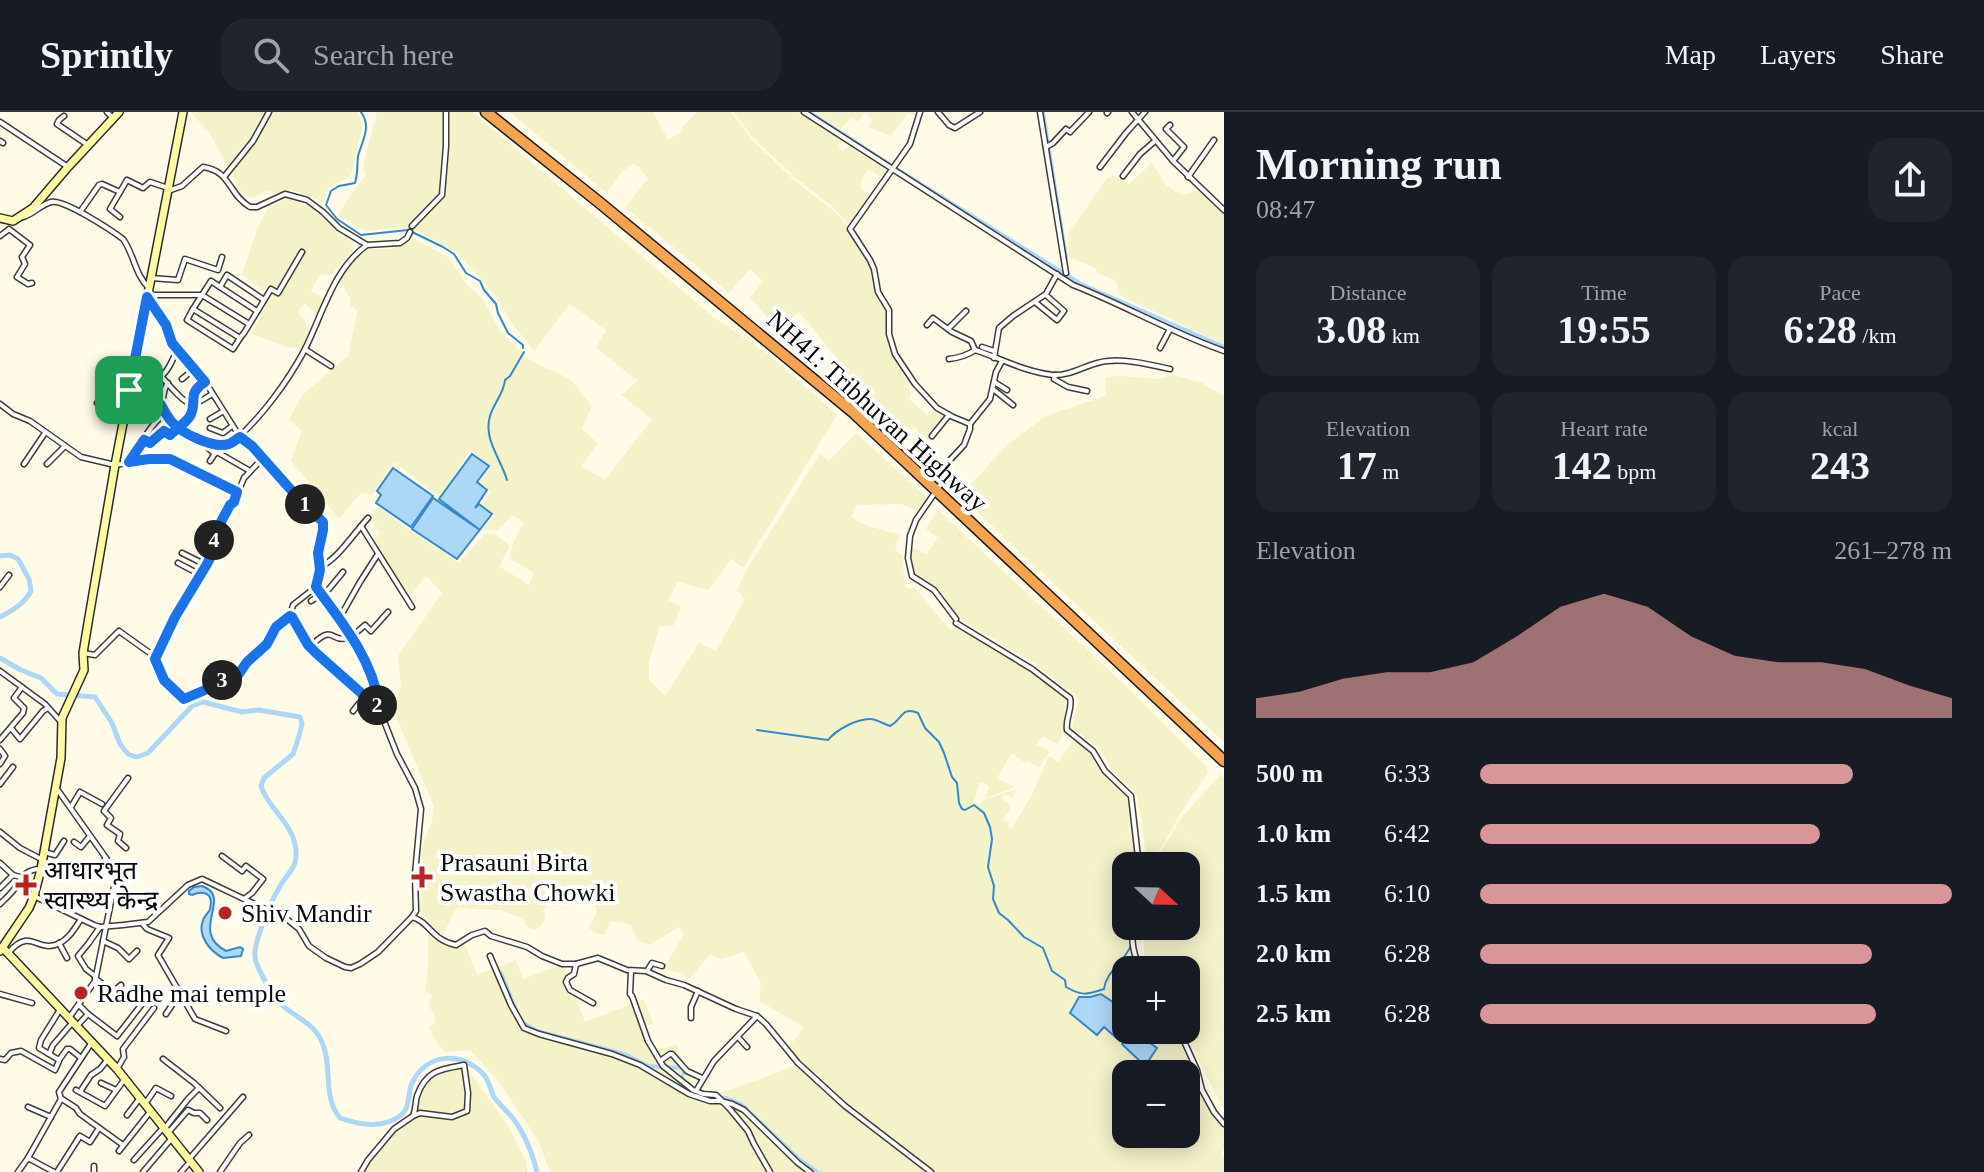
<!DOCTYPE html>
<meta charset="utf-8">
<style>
body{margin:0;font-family:"Times New Roman","Noto Sans Devanagari",serif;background:#20242c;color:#f1f3f6;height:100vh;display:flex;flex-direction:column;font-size:30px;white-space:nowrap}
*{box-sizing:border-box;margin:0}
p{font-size:26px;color:#9ea1a6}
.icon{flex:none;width:44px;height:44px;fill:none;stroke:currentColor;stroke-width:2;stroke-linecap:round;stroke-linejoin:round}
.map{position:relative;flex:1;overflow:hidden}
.panel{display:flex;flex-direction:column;background:#171b24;width:760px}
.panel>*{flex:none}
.needle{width:52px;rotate:112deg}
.fabs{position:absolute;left:1112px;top:740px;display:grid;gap:16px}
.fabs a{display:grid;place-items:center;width:88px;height:88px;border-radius:16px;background:#171b24;box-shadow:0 4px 20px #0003;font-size:40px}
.pin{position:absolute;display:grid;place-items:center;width:68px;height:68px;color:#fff;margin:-34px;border-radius:16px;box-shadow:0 4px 12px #0006}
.km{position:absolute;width:40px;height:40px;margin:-20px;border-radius:50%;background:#222;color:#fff;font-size:22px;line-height:40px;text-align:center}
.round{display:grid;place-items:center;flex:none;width:84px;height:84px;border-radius:24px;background:#20242c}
.head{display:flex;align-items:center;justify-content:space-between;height:136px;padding:0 32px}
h1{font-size:44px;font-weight:700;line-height:60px}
.figures{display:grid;grid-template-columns:repeat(3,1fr);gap:12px;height:136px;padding:8px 32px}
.figures div{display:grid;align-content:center;border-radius:20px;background:#20242c;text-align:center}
.figures b{font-size:40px;font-weight:700}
.figures small{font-size:22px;font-weight:400}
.figures p{font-size:22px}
.chart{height:224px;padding:16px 32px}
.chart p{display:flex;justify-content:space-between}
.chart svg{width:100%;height:144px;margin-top:8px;fill:#d79698;opacity:.7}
ul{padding:0 32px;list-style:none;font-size:26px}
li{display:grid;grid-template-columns:128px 96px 1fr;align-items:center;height:60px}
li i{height:20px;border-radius:10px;background:#d79698}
header{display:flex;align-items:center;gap:48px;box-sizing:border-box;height:112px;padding:0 40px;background:#171b24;border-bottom:2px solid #363941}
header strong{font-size:38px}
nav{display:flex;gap:44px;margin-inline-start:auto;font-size:28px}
.search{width:560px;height:72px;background:#20242c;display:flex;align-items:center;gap:20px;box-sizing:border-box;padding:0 28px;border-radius:24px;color:#9ea1a6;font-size:30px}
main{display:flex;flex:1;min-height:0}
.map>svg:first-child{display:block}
.farmland{fill:#f4f2c9;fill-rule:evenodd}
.water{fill:#add7f6;stroke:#3488cc;stroke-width:2}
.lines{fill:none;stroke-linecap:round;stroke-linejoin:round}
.stream{stroke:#3488cc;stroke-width:2}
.canal{stroke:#add7f6;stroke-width:4}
.river{stroke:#add7f6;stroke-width:5}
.street-casing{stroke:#3d3d3d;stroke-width:7}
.secondary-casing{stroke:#2c2c2c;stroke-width:10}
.highway-casing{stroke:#1b1b1b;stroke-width:13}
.street{stroke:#fff;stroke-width:4}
.secondary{stroke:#fff9a2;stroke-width:7}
.highway{stroke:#f4a350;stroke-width:10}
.route-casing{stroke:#fff;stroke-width:16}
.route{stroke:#1a73e8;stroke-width:10}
.poi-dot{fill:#b82424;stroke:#fff;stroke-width:3}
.labels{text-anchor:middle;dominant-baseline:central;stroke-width:8;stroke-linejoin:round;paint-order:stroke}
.street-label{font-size:26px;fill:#0a0a0a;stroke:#fff}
.poi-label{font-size:26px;fill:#0a0a0a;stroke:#fff;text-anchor:start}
</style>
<header>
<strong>Sprintly</strong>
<div class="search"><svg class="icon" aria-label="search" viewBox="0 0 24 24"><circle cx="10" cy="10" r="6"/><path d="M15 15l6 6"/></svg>Search here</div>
<nav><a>Map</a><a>Layers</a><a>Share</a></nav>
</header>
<main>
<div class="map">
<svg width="1224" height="1060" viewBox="0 0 1224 1060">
<rect width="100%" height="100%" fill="#fffbe7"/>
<!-- farmland -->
<g class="farmland">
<path d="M192,0H356L360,5L362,17L351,63L347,67L333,72L328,77L324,91L312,85L292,78L278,81L265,79L254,86L243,83L210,22L192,2Z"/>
<path d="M377,0H472L713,205L768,242L837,303L743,456L731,447L708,478L678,470L668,488L681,495L673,514H660L649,549V567L665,584L699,531L716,539L745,487L737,478L747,457L820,342L829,349L856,321L927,386L917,399L902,392L857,393L851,405L865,413L900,423L895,438L903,444L904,466L906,476L911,477L914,475L950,518L959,511L1034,556L1072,585L1074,590L1068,615L1057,632L1043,624L1036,632L1050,640L1043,648L1040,656L1027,649L1025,651L1012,641L997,666L1015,675L986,686L989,674L980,670L974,690L979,693L984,688L1016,677L1013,686L1005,682L1002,686L1010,693V698L1003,707L1009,711L1007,714L1011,717L1032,683L1048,646L1050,644L1058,650L1077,624L1098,641L1105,656L1133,683L1136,692L1140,728L1141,754H1135L1105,740L1130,754H1126V814H1136L1134,824L1141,854L1145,858H1126V918H1182L1194,943L1207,983L1224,1009V1037L1221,1042L1224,1046V1060H936L827,977L787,937L804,915L759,889L761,871L744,840L721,847L710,842L691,866H685L680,861L670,859L665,854L684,822L679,815L650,833L637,828L631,813L612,809L604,823L596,821L589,816L597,800L591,782L569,774L563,778L561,790L558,795L549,791L543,799L546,804L543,811L537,817L532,818L525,813L524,807L500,798L456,796L443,823L419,799L424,766L421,737L432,709L434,694L394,600L401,574L398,544L442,481L426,464L413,481H407L373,427L380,422L371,404L378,394L410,419L459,451L485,422H495L510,434L499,454L529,473L534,461L510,447L513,431L524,410L512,403L497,419L483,417L495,403L482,392L491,380L480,369L490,355L470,337L442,387L394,350L372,383L361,381L339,407L291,349L302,319L289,308L302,283L348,244L358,198L350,194V186L340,168L362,137H390L413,126L449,146L467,173L482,186L499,217L509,228L531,249L570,267L592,294L582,317L598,331L581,354L605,368L652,307L621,283L638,269L596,236L606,218L570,192L534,239L511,210L495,183L458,141L417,119L400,115L365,119L338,103L353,80L366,64L363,53ZM1126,962H1186V1022H1126Z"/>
<path d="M510,0H653L668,28L682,19L683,14L697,0H731L753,29L794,68L830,96L842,107L866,145L871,157L874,173L889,200L888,230L902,256L912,269L907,274L911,281L909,287L928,304L934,299L944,306L929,325L931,337L945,348L940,367L907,336L919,320L915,315L908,319L900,330L825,260L840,250L799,200L777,219L763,208L767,205L750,186L763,169L750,157L729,181L625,95L648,67L640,56L633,51L622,60L607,81Z"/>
<path d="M734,0H798L842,28L838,35L842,39L849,34L888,59L883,67L869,57L863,64L860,75L870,84L850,114L832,94L795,65L752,25Z"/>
<path d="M815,0H917L915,3L907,2L891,24L868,15L873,7L865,1L857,10L851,6L841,17Z"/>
<path d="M1152,51L1166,73L1176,80L1185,83L1200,77L1224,101V232L1121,184L1115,168L1099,162L1095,156L1068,144V122L1108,65L1114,64L1129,72Z"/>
<path d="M287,86L310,95L340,122L353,130L354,137L331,163L320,162L311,179L325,187L318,203L304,191L298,200L310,218L302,237L288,235L251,222L268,190L274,185L258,175L242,162L258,115L267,98L271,94Z"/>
<path d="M1174,263L1202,271L1224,284V630L960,384L1007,333L1046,304L1105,284L1106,265L1120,264L1158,267Z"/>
<path d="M938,398L1129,577L1206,654L1208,661L1181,700L1163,733L1147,754H1144L1145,735L1137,682L1112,659L1101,639L1072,615L1079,587L1034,551L959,506L936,477L913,463L912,435L926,442L938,426L926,417Z"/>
<path d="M1221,662L1224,666V997L1203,957L1185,918L1186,858H1151L1144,849V814H1186V754H1152L1182,705Z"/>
<path d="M428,820L443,834L457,836L461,822L477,863L516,848L523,867L563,852L585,910L644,887L653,911L644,915L653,940L676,932L698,988L749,971L797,953L857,1005L928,1060H550L538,1028L499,970L470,938L444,940L433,924L429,915L434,912L436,906L428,892L432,885L431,882L425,880L428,855Z"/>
<path d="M460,957H468L508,1014L526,1049L527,1060H362L398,1017L410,1010L422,981L433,964Z"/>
</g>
<!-- water -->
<g class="water">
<path d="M472,342L489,354L477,370L487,378L475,396L479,392L492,402L457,447L412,417L433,386L480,418L439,387Z"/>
<path d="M393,356L433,384L411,415L376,391L381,383L377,379Z"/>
<path d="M202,774C234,785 188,819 226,839L240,835L243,837L241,844L223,846C210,839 197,824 203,808C204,804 209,801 210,797C214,781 204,778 192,783L189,782V779L194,775Z"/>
<path d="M1101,882L1126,899V918H1134L1133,920H1135L1157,936L1145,954L1122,932L1124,929H1120L1104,915L1097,923L1070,901L1079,885H1090Z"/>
</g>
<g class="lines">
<!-- stream -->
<g class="stream">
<path d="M361,0C372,15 362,29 358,44C357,53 358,62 355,71L339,74L331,79L326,93L337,107L361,123L408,118L443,135L454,142L466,161L480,169L484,178L496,192L498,201L508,221L523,233V236"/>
<path d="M507,368C501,347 483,327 490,304C494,291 504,281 505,268L510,264L524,240"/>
<path d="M757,618L828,628C836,618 856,607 870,607C876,607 884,612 890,614C903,607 901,594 918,601L925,616L939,630L944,641L952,665L957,671L959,691L962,697L965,698L974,693L984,701L990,715L992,727L988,755L994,774L993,787L999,801L1008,808L1024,825L1043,836L1052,859L1065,868L1066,875C1082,884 1086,883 1104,877C1106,859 1125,850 1131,833"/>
<path d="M1186,789L1194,781"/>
<path d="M1133,828L1138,825L1145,814"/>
</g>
<!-- canal -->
<g class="canal">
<path d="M809,0L892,54"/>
<path d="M1043,0L1066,146"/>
<path d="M895,56L1081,172L1224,235"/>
<path d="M501,861L518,903"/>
<path d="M523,911L537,919L624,942L648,954L686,956L679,972L704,985L726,986L741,992L800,1048L817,1060"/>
</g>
<!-- river -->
<g class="river">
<path d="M0,444L10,443L18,447L29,467L31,479C24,492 13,498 0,505"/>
<path d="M0,546L21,558L41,566L57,582L95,585L112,611L120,632L128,642L136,645L148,641L192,594L203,590L242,600L259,598L300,605L302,612L299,624L293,642L264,666L261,674C268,696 290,709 295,732C300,756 288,759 279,776C271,789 253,832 255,845C256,855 274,887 282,893C296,906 314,911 322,930C333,954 322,985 340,1006C360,1013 381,1017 400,1004C411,996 407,982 412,971C427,940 463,939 484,963C490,970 490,978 494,985C499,992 506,998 511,1004C524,1020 532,1040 537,1060"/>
</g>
<defs>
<g id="street">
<path d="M107,0L113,6"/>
<path d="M804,0L1073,173C1124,193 1172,221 1224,239"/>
<path d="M920,0L910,32L850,117L870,148L874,157L878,180L889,198V222L895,242L915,272L937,296L953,305L970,312"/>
<path d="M938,0L949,13L955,16L980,0"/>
<path d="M1040,0L1066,161"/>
<path d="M1132,0L1173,49L1224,98"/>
<path d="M1107,1L1108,0"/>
<path d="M64,4L59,8L57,12L88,33"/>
<path d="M0,10L68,55"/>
<path d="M1170,13L1166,17L1184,35L1173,49"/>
<path d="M0,29L3,31"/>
<path d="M1046,35L1053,31L1066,17L1070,20L1089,0"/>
<path d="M1100,55L1126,21L1145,0"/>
<path d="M1123,64L1140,42L1155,29"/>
<path d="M224,65L253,29L269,0"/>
<path d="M1188,65L1214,28"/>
<path d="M168,79L182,74L203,55C231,59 228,82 250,95H257L285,82L307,88L323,100L339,116L367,133L400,131L407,126L410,120"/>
<path d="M120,80L110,97L120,105"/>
<path d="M80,100L99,73L102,72L120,80L127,68L143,76L150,70L168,76"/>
<path d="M23,105C34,102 40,93 51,90C64,87 111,118 123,127C134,142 135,163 149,176"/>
<path d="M412,114L442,83L446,34V0"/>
<path d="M9,117L30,133L22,145L25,152L17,165L28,172L32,171"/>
<path d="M0,124L8,118"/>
<path d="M151,166L178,168L185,147L218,158L222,145"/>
<path d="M148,183H202L211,169L220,175"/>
<path d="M1035,190L1057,208L1064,199L1047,184"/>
<path d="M193,197L187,208L233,237L240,226"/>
<path d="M257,199L220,175L227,163L264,188"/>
<path d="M249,212L202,183L193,197L240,226L244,221L271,177L278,181L302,140"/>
<path d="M927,213L933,206L952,220L971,229L975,238"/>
<path d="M948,217L966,199"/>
<path d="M982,235L994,239"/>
<path d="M1160,236L1170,217"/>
<path d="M306,238L331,254"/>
<path d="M994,246L999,216L1013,204L1046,182L1057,162"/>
<path d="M949,247C957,246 968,243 975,238C1000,246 1025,260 1053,263C1073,264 1089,250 1108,249C1128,247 1151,253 1170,257"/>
<path d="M1055,263L1054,267L1068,275L1087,279"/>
<path d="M152,265L156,267C169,262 171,248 178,238"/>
<path d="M162,265C168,272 185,293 193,292C199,291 207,285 212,282"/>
<path d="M182,267L194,257"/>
<path d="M994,270L1007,278"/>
<path d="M168,271C162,278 165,285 161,293C164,298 167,304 171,309C183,323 218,340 235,328C261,306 288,269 304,239C322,204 333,157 367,133"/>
<path d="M993,277L1013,293"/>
<path d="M129,278L142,284L153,293L158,291L161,293"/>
<path d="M97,291L124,307"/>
<path d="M0,292L13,302L30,309L81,345L115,353L149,347H170L237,380"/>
<path d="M210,307L222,300"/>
<path d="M210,316L223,321L232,314"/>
<path d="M932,324L949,303"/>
<path d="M144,328L150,331L164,319L170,323C176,317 185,311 190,304C198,290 187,281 205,270"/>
<path d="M204,330L207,335L215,342"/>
<path d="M217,340L250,359"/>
<path d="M210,349L221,332"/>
<path d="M130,350C139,334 151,311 166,301"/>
<path d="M24,352L45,321"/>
<path d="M47,352L65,334"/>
<path d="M361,414L412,495"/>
<path d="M182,441L206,453"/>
<path d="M178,451L201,463"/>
<path d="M320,455C338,447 354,421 368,406"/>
<path d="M0,475L9,463"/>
<path d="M311,489L329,477L343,460"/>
<path d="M290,504L292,505L308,533L316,541L377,595"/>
<path d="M339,507L360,470L378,442"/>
<path d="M956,507L934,478L912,464L908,446L910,424L916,408L943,369L947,361L946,353L950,348L964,333L970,317V312L990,287L996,260L1002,249"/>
<path d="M956,511L1032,557L1070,586C1073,597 1065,606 1067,618L1093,639L1105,659L1131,684L1139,754"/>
<path d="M310,535C334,510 330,531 347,526C354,524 360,517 365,513L371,519L388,500"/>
<path d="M83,541L95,543L119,519L154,544L164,568L184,587C198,584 206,575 217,567L234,569L247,550L267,532L276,515L290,504L293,493L316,475L320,458L318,441L323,418V410L300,388L252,334L240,325L206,271L172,231L166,213L148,187"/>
<path d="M155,547L167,520L213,440L214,423L222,406L230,393L234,390L244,366L263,346"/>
<path d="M0,559L45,592L62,611"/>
<path d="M353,599L365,584L375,574"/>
<path d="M11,616L20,627L43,599L48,596"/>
<path d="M0,628L23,601L24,596L14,586L22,575"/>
<path d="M0,637L5,644L0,652"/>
<path d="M0,672L13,655"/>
<path d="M57,677L106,746L113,760L115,770L95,869L69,906"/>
<path d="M71,695L80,680L102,692"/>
<path d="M0,720L20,736L41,747"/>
<path d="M74,730L81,735L90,724"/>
<path d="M126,736L118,729L120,722L107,713L111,706L104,699L128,666"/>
<path d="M44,740L55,743L64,729"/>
<path d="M222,744L242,759L246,754L263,767L252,781L244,787"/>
<path d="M0,751L13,763L20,765"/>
<path d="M92,765L106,746"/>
<path d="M0,776L13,763"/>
<path d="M34,784L94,813L100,815L123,813L148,810L188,773L202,767L288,808L299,817L309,834L326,846L345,855L351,856L360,852L378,840L412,805L416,799L415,762L421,697L415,676L397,642L380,599L377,595L379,592C371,548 343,509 316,475"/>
<path d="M0,792C5,787 11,782 15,776C22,765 26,757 41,757"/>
<path d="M412,805C430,810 431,828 456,833L472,823L485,819L491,824L527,835L542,844L562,852H576L598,846L627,858L646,859L666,868L684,873L736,897L757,904L766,912L798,951L845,994L931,1060"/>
<path d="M142,811L147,817L169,826L158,843L195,907L226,919"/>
<path d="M1134,814C1130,828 1134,846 1142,858"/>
<path d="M103,829L118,836L129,847L137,839"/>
<path d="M59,831L67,846"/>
<path d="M9,840C31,815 37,841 58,832C69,827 75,816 81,807"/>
<path d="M490,844L511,893L524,916L539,922L612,942L640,953L689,982L710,989H720L732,992L744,998L798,1051L810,1060"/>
<path d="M576,852L574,862L568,866L566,870L570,878L593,891"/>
<path d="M631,859L630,882L632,884L648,929L663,954L693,978L703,982L716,983L729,996L748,1019L754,1032L770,1060"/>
<path d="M647,859L652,851L662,854"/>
<path d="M95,864L86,857L78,844L88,832L100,815"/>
<path d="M95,866L113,880L121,873"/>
<path d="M0,882L32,891"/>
<path d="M79,893L88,902L117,924L142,892"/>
<path d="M61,896L41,928L39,936L59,948L67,937H70L81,946"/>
<path d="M166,902L176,887L182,883"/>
<path d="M691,906V895L698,879"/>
<path d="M77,914L88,902"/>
<path d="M1179,918L1197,958L1202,978L1214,1000L1224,1012"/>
<path d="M738,925L747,935"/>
<path d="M49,942L53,933L73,910"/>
<path d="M0,947L5,948L11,941L21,939L55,958L59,949"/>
<path d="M163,947L194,971L220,996"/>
<path d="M660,949L670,942H672L687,959L702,966"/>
<path d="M117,957L124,945L123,937L154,896"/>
<path d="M101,971L116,978"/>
<path d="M76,978L105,994L124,968"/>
<path d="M696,979L714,949L757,904"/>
<path d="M80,980L91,963L100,957L108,947"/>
<path d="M62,987L76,996L80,1002L123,1033"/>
<path d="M145,992L156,976L171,984"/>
<path d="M28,995L51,1005"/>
<path d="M127,1003L140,986"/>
<path d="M165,1016L188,987L199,976"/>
<path d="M168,1021L188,998L194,1001H200L207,1008"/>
<path d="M119,1039L150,1000"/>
<path d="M28,1046L54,1060"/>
<path d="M190,1046L243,985"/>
<path d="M134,1048L162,1017"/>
<path d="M94,1054V1060"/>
<path d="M18,1060L28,1046L61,987L59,980L92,930"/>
<path d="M57,1060L80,1024L90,1030L99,1016"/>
<path d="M143,1060L172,1026"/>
<path d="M181,1060L190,1050"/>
<path d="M220,1060L240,1031L249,1023"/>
<path d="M361,1060L368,1048L394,1017L413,1004C416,997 415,991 417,984C426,958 441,957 464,953L468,981L467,999L452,1005L420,1001L413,1004"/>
</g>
<g id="secondary">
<path d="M0,106L13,109L33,96L68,55L119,0"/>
<path d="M3,836L117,957L199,1060"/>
<path d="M0,839L29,796L34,784L41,757L61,646L62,606L84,558L83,541L88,511L115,353L183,0"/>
</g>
<path id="highway" d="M486,0L600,91L854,301L1224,649"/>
</defs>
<!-- street casing -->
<use href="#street" class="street-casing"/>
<!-- secondary casing -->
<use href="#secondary" class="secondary-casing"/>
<!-- highway casing -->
<use href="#highway" class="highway-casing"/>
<!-- street -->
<use href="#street" class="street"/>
<!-- secondary -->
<use href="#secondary" class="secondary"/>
<!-- highway -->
<use href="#highway" class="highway"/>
</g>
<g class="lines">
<defs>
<path id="route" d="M129,278L142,284L153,293L158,291L161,293C164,298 167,304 171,309C181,321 213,337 229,332C232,331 237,327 240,325L252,334L300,388L323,410V418L318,441L320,458L316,475C342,510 372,547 379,592L377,595L316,541L308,533L292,505L290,504L276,515L267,532L247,550L234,569L231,570L217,567L205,578L184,587L164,568L155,547L175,505L207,452L213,440L214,423L230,393L234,390L237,380L170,347H149L129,350L144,328L150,331L164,319L170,323C176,317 186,311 190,304C198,290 186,282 205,270L172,231L166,213L147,185L129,278"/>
</defs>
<!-- route casing -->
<use href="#route" class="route-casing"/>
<!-- route -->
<use href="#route" class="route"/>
</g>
<!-- markers -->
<g class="poi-dot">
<path d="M418 753h8v8h8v8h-8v8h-8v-8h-8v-8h8z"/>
<path d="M22 761h8v8h8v8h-8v8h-8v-8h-8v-8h8z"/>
<circle cx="225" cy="801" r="8"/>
<circle cx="81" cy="881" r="8"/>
</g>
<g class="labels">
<!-- street labels -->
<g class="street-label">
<text transform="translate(877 299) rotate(42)">NH41: Tribhuvan Highway</text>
</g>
<!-- poi labels -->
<g class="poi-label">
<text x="440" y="750">Prasauni Birta<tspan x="440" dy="30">Swastha Chowki</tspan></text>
<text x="44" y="758">आधारभूत<tspan x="44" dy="30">स्वास्थ्य केन्द्र</tspan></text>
<text x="241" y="801">Shiv Mandir</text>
<text x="97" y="881">Radhe mai temple</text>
</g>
</g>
</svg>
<div class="fabs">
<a><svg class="needle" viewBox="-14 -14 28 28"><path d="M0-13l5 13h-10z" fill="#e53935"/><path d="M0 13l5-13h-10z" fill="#9ea1a6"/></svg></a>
<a>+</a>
<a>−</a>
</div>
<div class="pin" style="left:129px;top:278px;background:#1e9e55"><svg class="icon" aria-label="arrive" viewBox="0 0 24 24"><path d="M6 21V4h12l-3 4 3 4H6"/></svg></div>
<b class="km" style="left:305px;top:392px">1</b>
<b class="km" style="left:377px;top:593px">2</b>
<b class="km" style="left:222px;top:568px">3</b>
<b class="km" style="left:214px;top:428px">4</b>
</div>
<section class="panel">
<div class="head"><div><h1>Morning run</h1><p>08:47</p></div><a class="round"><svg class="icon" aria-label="share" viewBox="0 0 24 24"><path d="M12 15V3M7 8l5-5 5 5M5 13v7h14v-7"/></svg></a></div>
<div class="figures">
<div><p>Distance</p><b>3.08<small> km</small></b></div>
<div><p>Time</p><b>19:55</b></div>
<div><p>Pace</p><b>6:28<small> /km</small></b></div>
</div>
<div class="figures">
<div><p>Elevation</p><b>17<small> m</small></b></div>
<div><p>Heart rate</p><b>142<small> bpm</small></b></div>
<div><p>kcal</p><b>243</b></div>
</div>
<div class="chart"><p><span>Elevation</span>261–278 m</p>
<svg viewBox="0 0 160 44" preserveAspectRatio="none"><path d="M0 44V38L10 36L20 32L30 30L40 30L50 27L60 19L70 10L80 6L90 10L100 19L110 25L120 27L130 27L140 29L150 34L160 38V44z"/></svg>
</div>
<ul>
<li><b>500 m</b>6:33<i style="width:79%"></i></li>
<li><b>1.0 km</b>6:42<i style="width:72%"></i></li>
<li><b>1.5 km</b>6:10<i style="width:100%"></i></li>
<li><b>2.0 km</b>6:28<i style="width:83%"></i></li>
<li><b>2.5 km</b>6:28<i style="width:84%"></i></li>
</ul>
</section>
</main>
